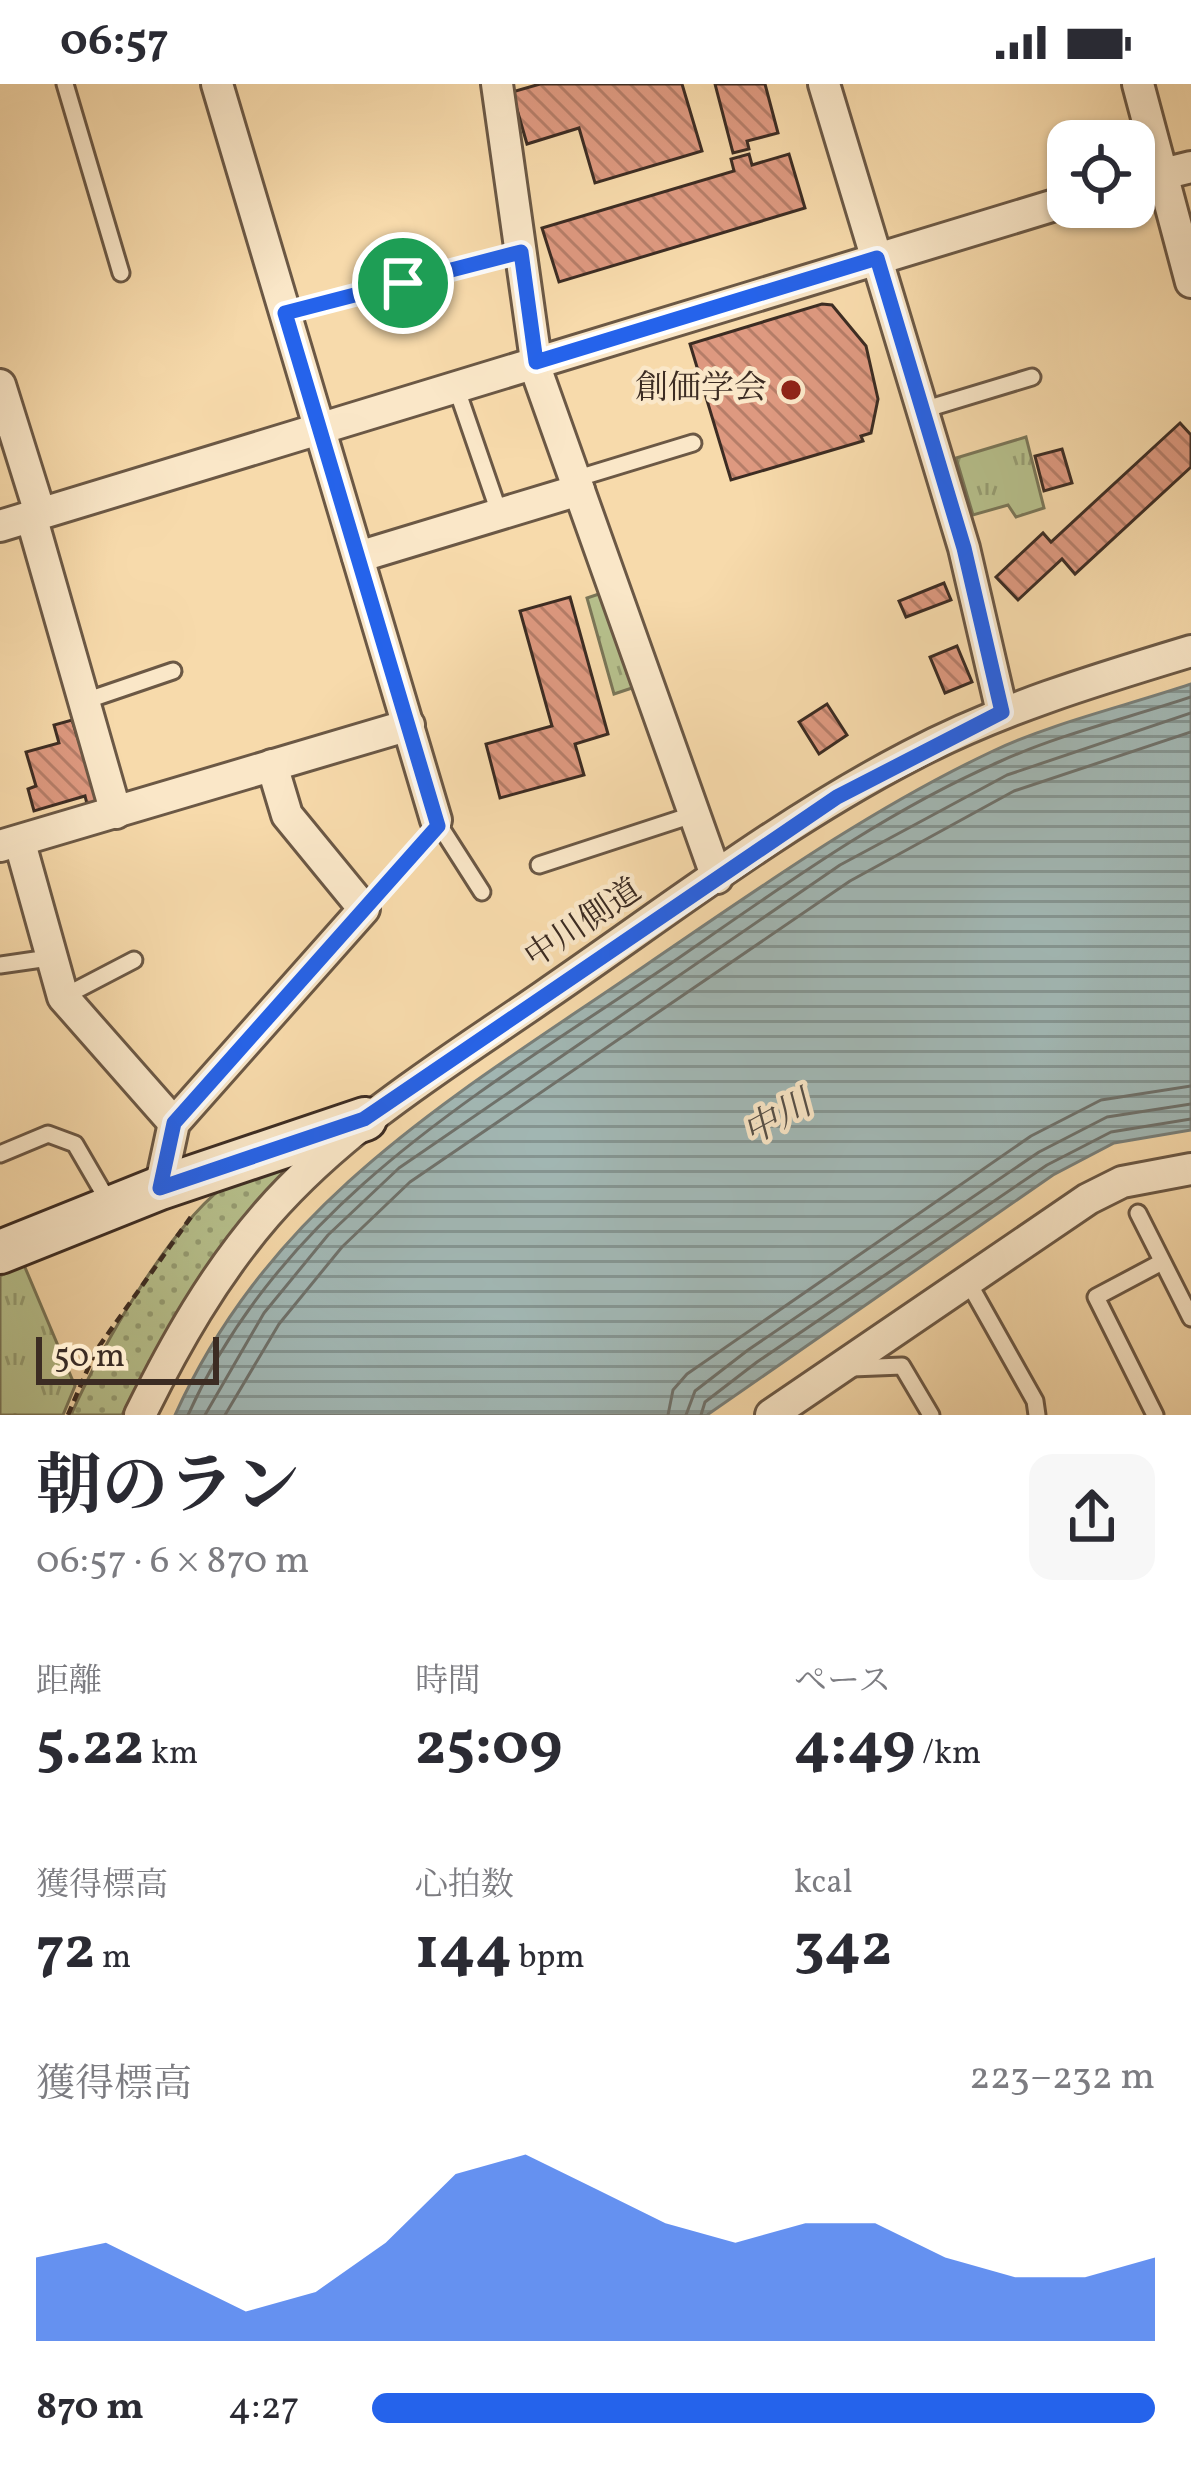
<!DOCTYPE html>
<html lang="ja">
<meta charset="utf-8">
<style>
body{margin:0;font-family:Vollkorn,"Noto Serif JP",serif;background:#f7f7f7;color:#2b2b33;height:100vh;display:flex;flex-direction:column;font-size:45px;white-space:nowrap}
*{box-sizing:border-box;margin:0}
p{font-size:39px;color:#7c7c81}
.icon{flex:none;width:66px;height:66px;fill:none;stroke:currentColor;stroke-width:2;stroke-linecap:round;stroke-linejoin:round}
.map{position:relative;height:1331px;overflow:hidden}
.drawer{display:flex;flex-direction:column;background:#fff;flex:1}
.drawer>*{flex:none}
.tools{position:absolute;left:1047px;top:36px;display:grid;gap:24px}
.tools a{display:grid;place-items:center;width:108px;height:108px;border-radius:24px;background:#fff;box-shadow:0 3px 9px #0004;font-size:60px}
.scale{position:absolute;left:36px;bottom:30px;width:183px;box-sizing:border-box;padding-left:12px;border:6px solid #3c2c23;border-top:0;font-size:33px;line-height:42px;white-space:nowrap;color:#3c2c23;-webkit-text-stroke:9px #fae7c8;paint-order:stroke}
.pin{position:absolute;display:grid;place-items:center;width:102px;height:102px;color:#fff;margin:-51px;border:6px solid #fff;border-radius:50%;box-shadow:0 3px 12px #0007}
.round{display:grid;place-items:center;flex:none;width:126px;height:126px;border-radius:24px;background:#f7f7f7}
.overview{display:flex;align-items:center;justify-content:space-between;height:204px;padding:0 36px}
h1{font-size:66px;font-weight:700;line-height:90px}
.stats{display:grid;grid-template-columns:repeat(3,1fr);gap:18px;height:204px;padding:12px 36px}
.stats div{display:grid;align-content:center}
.stats b{font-size:60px;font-weight:700}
.stats small{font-size:33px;font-weight:400}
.stats p{font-size:33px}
.chart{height:336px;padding:24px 36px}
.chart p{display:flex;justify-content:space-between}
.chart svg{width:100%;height:216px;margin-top:12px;fill:#2563eb;opacity:.7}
ul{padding:0 36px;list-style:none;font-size:39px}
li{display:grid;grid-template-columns:192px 144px 1fr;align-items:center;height:90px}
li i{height:30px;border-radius:15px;background:#2563eb}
.status{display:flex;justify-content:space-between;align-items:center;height:84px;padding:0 60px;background:#fff;direction:ltr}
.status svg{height:33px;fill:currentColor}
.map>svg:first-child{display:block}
.grass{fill:url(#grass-dots);stroke:#7a7658;stroke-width:3}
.park{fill:url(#park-tufts);stroke:#7a7658;stroke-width:3}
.water{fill:url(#water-rules);stroke:#79807b;stroke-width:3}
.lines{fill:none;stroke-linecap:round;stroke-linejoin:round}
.shore{stroke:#6f726c;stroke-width:3}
.building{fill:url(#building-back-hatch);stroke:#3c2c23;stroke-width:3}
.lane-casing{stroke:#6b5845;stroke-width:21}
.street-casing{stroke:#6b5845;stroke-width:36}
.secondary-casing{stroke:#3c2c23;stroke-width:48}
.path{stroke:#3c2c23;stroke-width:4.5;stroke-dasharray:9 6;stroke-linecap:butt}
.lane{stroke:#fae7c8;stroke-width:15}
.street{stroke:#fae7c8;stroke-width:30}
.secondary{stroke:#fae7c8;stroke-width:42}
.route-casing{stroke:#fff;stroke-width:24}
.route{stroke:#2563eb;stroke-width:15}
.poi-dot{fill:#8f2418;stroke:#fae7c8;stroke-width:4.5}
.labels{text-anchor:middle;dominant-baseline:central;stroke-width:9;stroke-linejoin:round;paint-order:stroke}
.poi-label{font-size:33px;fill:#3c2c23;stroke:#fae7c8;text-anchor:end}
.street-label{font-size:33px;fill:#3c2c23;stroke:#fae7c8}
.water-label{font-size:36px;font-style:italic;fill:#564f48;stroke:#fae7c8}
</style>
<div class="status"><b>06:57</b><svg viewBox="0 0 49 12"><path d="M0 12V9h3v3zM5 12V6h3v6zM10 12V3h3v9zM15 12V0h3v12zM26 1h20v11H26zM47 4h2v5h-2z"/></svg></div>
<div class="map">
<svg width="1191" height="1331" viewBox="0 0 1191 1331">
<defs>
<pattern id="grass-dots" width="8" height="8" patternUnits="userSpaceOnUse" patternTransform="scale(3)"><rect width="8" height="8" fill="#b7c18d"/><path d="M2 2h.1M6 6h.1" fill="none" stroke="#969d73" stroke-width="1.8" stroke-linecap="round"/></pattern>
<pattern id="park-tufts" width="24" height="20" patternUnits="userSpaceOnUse" patternTransform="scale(3)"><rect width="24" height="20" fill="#b7c18d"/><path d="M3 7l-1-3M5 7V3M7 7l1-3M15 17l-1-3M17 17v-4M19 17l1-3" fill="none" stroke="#969d73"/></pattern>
<pattern id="water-rules" width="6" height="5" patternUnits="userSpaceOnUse" patternTransform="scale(3)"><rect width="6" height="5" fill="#a2b8b5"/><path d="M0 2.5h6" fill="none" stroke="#859693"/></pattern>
<pattern id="building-back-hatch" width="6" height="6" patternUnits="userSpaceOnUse" patternTransform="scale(3)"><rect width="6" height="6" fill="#de9980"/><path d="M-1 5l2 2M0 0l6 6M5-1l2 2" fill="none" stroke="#b57d68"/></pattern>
</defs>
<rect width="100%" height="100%" fill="#f7daab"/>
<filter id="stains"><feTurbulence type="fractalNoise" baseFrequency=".00167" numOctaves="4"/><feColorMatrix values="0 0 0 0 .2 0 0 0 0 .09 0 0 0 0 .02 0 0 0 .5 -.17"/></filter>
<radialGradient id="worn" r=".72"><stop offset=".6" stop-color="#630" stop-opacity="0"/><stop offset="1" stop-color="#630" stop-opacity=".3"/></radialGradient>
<!-- grass -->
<path class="grass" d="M317,1059C229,1147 179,1222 122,1331H71C99,1267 174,1133 232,1097C258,1081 289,1071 317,1059Z"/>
<!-- park -->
<g class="park">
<path d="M1026,353L1044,424L1016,433L1008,421L973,431L956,374Z"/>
<path d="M602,509L635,603L614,610L587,514Z"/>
<path d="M24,1181L75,1302L63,1331H0V1192Z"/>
</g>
<!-- water -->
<path class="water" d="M1191,600V1046L1114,1059L1053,1091L707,1331H175C274,1113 458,1010 646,881C759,804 870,725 993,667C1055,638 1126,622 1191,600Z"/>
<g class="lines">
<!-- shore -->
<g class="shore">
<path d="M188,1331C285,1117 481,1008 667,882C773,809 881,729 1001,677C1061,650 1128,634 1191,613"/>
<path d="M205,1331L264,1229L328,1151L399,1084L840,781L1007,691L1191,629"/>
<path d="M225,1331L279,1240L342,1163L410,1098L850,797L1014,707L1191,648"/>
<path d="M668,1331L673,1306L687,1290L1031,1052L1101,1016L1191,1002"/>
<path d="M686,1331L695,1307L748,1266L1039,1068L1107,1033L1191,1020"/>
<path d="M701,1331L705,1318L757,1278L1047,1081L1111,1048L1191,1035"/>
</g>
</g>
<!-- building -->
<g class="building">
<path d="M540,0H682L702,67L595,99L579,44L527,60L512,8Z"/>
<path d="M715,0H765L778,49L747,57L749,65L733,69Z"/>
<path d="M749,70L752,81L789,70L805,124L559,198L542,144L734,87L731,75Z"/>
<path d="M822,220L832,221L866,262L878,315L871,349L861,352L863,357L731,396L690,260Z"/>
<path d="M1180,339L1191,351V383L1075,490L1062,475L1018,516L996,493L1043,449L1051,458Z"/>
<path d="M1062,365L1072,399L1044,407L1035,372Z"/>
<path d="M944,499L951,516L906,533L899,517Z"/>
<path d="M570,513L608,650L575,660L584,691L500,714L486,660L552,642L520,527Z"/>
<path d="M957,562L972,598L945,609L930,573Z"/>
<path d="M827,620L847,651L819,670L799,638Z"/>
<path d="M72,636L98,717L87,720L85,712L34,727L28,705L36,702L26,668L59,659L54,641Z"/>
</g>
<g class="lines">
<defs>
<g id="lane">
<path d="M65,0L121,189"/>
<path d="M285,229L521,168"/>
<path d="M456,303L500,431"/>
<path d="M923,326L1032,293"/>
<path d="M575,395L693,359"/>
<path d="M85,617L173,587"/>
<path d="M436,736L482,808"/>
<path d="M539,781L692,731"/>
<path d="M0,881L49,874"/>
<path d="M63,913L134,876"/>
<path d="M0,1070L48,1050L75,1060L111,1122"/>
<path d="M1138,1129L1191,1234"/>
<path d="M967,1196L1035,1317L1037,1331"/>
<path d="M852,1284L902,1282L931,1331"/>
<path d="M1155,1331L1096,1213L1162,1178"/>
</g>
<g id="street">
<path d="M217,0L436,736"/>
<path d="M497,0L538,291L717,794"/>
<path d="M824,0L964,464L1002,628"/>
<path d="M1138,0L1191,198"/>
<path d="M1134,97L1191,83"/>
<path d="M0,301L40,429"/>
<path d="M31,432L116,729"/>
<path d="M0,442L1068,117"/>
<path d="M358,473L579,406"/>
<path d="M20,759L63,913L174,1039"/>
<path d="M0,762L409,641"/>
<path d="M160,1104L174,1039L364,825L287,731L272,681"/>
<path d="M140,1331C175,1260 214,1191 266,1131C344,1041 447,979 544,912C664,830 781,739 910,672C999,625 1095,596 1191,567"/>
<path d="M771,1331L1088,1115L1122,1098L1191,1085"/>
</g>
<path id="secondary" d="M0,1168L160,1104L365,1035"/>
</defs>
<!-- lane casing -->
<use href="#lane" class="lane-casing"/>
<!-- street casing -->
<use href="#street" class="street-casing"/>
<!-- secondary casing -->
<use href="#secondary" class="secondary-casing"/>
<!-- path -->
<g class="path">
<path d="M380,808L423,757"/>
<path d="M68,1331L95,1268L193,1130"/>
</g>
<!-- lane -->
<use href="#lane" class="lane"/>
<!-- street -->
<use href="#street" class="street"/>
<!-- secondary -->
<use href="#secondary" class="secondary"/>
</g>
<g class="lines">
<defs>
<path id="route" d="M521,168L536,278L877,174L964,464L1002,628L837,713L364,1035L160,1104L174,1039L438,742L285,229Z"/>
</defs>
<!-- route casing -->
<use href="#route" class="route-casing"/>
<!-- route -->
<use href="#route" class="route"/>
</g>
<!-- markers -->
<circle class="poi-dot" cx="791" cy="306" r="12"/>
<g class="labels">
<!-- poi labels -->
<g class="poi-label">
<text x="767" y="306">創価学会</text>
</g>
<!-- street labels -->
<g class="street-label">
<text transform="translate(584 841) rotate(-34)">中川側道</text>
</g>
<!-- water labels -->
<g class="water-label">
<text transform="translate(778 1036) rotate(-29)">中川</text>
</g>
</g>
<rect width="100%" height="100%" filter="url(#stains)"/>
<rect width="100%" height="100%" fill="url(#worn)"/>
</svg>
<div class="tools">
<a><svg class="icon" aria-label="locate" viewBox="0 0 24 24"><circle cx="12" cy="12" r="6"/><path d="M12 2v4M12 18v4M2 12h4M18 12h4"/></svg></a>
</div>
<div class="scale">50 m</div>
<div class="pin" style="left:403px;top:199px;background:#1e9e55"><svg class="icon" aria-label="arrive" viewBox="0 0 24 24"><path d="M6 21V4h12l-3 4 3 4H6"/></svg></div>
</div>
<section class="drawer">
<div class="overview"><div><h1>朝のラン</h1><p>06:57 · 6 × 870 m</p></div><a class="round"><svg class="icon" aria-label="share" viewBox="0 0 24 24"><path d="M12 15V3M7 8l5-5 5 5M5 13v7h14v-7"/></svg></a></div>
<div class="stats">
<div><p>距離</p><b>5.22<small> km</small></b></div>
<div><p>時間</p><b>25:09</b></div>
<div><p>ペース</p><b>4:49<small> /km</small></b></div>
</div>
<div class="stats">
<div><p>獲得標高</p><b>72<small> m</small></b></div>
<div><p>心拍数</p><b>144<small> bpm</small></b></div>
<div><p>kcal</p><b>342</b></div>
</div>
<div class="chart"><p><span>獲得標高</span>223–232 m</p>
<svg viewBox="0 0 160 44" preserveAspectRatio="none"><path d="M0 44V27L10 24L20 31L30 38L40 34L50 24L60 10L70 6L80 13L90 20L100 24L110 20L120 20L130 27L140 31L150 31L160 27V44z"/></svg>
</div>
<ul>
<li><b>870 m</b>4:27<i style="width:100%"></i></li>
</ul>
</section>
